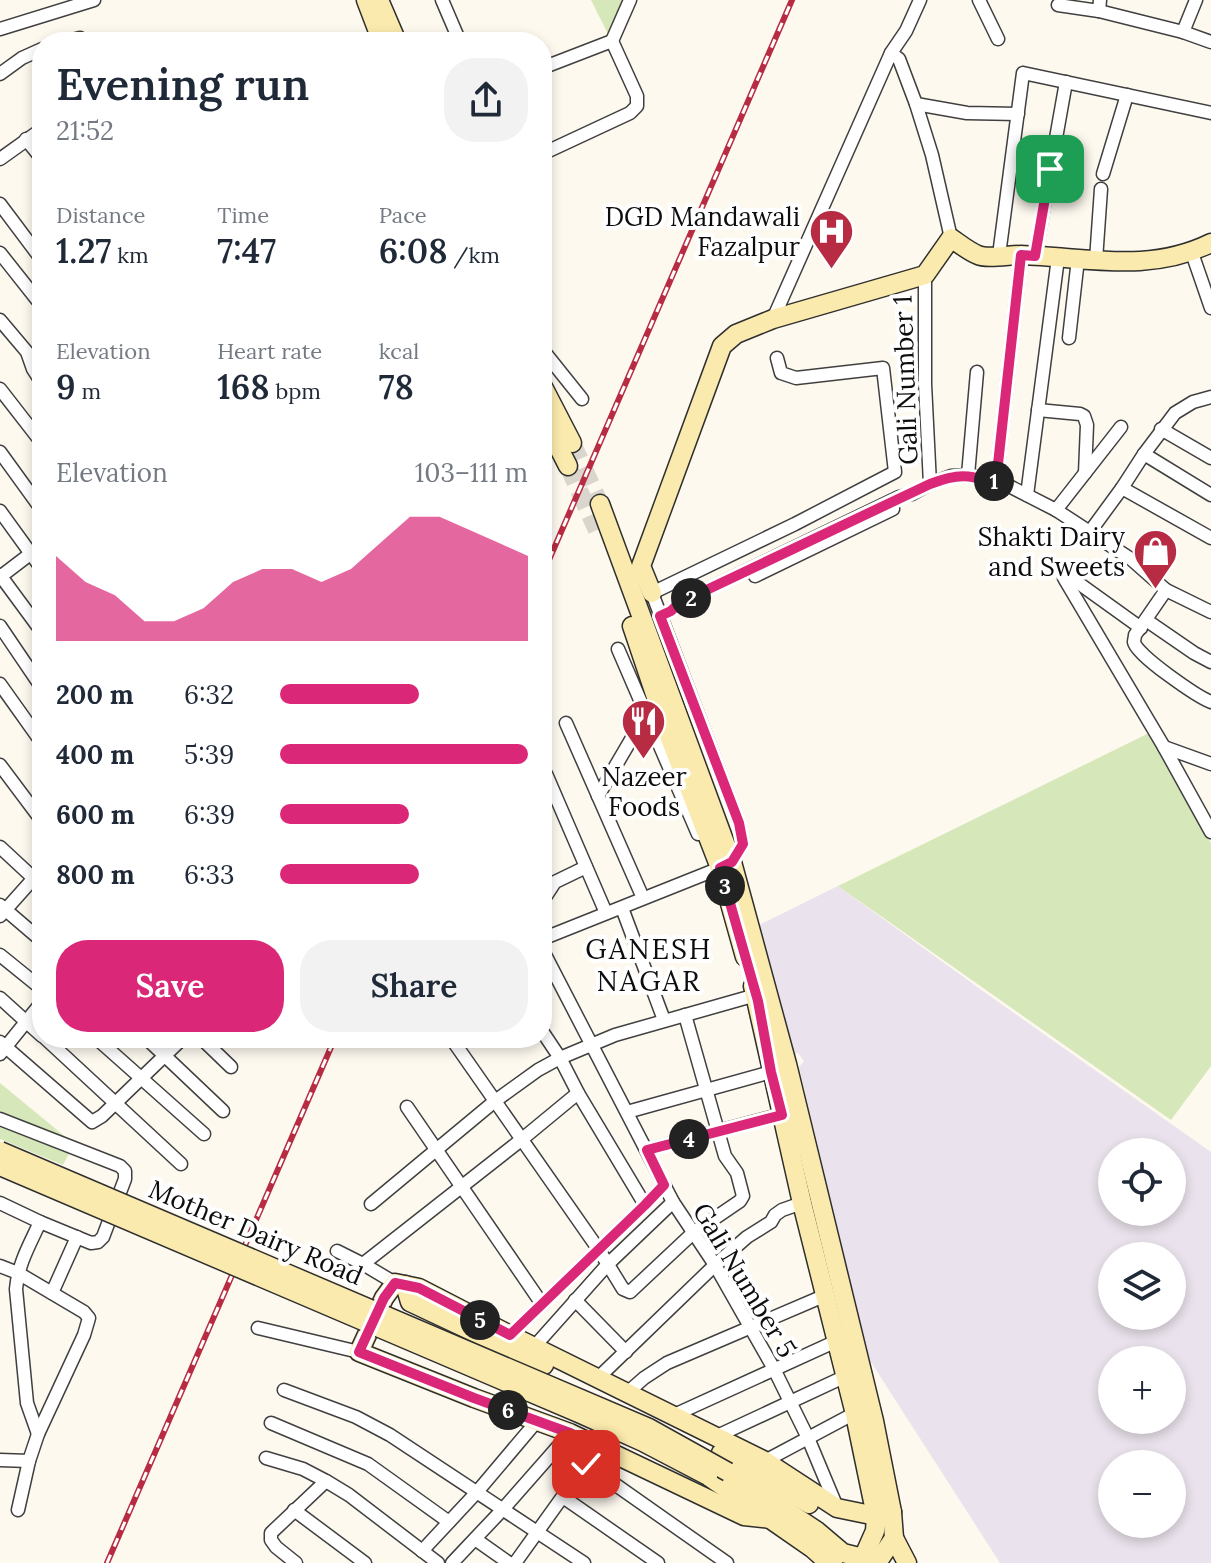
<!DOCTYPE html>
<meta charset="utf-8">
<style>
body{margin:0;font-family:Lora,serif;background:#f2f2f3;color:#1f2937;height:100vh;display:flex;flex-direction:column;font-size:30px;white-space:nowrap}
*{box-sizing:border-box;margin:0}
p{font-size:26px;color:#747a83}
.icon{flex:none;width:44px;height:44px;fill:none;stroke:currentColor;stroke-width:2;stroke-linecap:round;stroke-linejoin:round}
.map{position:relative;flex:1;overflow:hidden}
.sheet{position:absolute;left:32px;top:32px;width:520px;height:1016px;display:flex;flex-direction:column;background:#fff;border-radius:32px;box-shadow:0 4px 12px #0003}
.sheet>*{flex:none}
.controls{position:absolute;left:1098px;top:1138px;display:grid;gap:16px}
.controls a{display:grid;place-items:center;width:88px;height:88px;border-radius:50%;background:#fff;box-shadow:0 4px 12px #0003;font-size:40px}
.pin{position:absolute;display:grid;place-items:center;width:68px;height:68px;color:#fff;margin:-34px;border-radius:16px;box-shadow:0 4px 12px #0006}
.km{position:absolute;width:40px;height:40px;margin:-20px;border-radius:50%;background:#222;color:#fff;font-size:22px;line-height:40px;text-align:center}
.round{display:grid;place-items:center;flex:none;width:84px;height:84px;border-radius:32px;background:#f2f2f3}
.overview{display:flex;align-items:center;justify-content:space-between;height:136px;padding:0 24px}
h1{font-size:44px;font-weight:600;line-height:60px}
.figures{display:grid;grid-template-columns:repeat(3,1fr);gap:12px;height:136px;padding:8px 24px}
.figures div{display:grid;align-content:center}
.figures b{font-size:34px;font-weight:600}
.figures small{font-size:22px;font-weight:400}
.figures p{font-size:22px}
.chart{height:224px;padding:16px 24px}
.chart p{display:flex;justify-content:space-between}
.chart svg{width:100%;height:144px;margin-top:8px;fill:#db2777;opacity:.7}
.primary-button{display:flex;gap:16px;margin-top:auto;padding:16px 24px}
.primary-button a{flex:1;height:92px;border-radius:32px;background:#db2777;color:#fff;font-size:32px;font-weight:600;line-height:92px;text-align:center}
.primary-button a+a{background:#f2f2f3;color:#1f2937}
ul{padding:0 24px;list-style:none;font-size:26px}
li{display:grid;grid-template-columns:128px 96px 1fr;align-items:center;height:60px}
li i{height:20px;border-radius:10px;background:#db2777}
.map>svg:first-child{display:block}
.industrial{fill:#eae2ec;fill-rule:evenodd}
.green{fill:#d6e7ba}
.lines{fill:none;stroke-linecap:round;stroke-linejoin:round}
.secondary-tunnel{stroke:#dad6cd;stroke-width:18;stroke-dasharray:18 9;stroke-linecap:butt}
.street-casing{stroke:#404040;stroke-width:15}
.secondary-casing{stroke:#2f2f2f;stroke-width:21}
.street{stroke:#fff;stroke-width:12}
.secondary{stroke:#fbeaad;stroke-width:18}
.rail-casing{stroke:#b72c42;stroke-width:6}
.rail{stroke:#fff;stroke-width:3;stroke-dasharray:9;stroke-linecap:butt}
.secondary-bridge-casing{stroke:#2f2f2f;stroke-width:21;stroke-linecap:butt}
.secondary-bridge{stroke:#fbeaad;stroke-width:18}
.route-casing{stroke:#fff;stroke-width:16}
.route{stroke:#db2777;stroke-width:10}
.labels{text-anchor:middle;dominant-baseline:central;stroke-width:8;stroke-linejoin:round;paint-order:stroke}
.poi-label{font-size:26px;fill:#0d0d0d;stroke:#fff;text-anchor:end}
.street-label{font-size:26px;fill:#0d0d0d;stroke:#fff}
.neighbourhood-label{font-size:28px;letter-spacing:2px;fill:#0d0d0d;stroke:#fff}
</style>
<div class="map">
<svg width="1211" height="1563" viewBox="0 0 1211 1563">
<rect width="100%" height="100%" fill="#fef9ef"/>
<!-- industrial -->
<path class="industrial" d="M838,886L980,989L1211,1152V1563H1000L869,1359L799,1067L804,1061L798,1053L795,1055L759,925ZM1112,1152H1172V1212H1112ZM1112,1256H1172V1316H1112ZM1112,1360H1172V1420H1112ZM1112,1464H1172V1524H1112Z"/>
<!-- green -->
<g class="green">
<path d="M591,0H626L610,38Z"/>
<path d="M1149,733L1211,843V1066L1171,1120L838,886Z"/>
<path d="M0,1083L74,1144L63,1165L0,1139Z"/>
</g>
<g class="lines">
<!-- secondary-tunnel -->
<g class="secondary-tunnel">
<path d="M572,443L600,504"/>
<path d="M568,466L597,530"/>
</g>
<defs>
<g id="street">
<path d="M442,0L460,42"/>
<path d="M979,0L998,39"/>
<path d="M1058,5L1099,11L1100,0"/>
<path d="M1099,11L1183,32L1211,42"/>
<path d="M0,29L94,0"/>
<path d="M1183,32L1196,0"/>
<path d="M612,41L630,0"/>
<path d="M64,42L80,38"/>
<path d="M891,53L899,59L916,104L932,155L951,238"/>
<path d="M542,68L612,41L637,96V106L630,113L542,154"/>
<path d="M0,74L22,58L42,49"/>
<path d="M916,104L967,113L1018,114"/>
<path d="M26,139L42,159"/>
<path d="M0,159L42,129"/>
<path d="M1103,174L1127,95"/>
<path d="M0,204L42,260"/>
<path d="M0,253L42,306"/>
<path d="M1192,253L1211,308"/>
<path d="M999,255L1023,73L1211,113"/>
<path d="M1035,256L1066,82"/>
<path d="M1096,260L1101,189"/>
<path d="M925,275V384L930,484"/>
<path d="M773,319L891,53L906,31L920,0"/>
<path d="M0,320L27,352L33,369L42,383"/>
<path d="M1069,338L1078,259"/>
<path d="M542,349L582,399"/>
<path d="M0,389L42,443"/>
<path d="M1038,410L1080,414L1084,416L1087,425L1085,473"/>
<path d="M1161,429L1211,458"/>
<path d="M0,452L42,510"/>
<path d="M1144,454L1211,495"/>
<path d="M968,475L977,372"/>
<path d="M996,482L1021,255"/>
<path d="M1122,488L1211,538"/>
<path d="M1027,495L1058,258"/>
<path d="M1056,510L1121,427"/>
<path d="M0,511L42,569"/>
<path d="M1089,533L1122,488L1144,454L1175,413L1193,402L1211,397"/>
<path d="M0,575L42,632"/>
<path d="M755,576L893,509"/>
<path d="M0,577L42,545"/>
<path d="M1070,577L1141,628"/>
<path d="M1064,578L1164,747L1211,832"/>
<path d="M1166,590L1135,635C1135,637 1134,640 1134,642C1136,655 1198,697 1211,702"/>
<path d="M660,616L671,611L679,603L899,497L912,494L930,484L951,476L968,475L1011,487L1056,510L1131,559L1166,590L1211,612"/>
<path d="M1146,620L1194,653L1211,662"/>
<path d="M0,626L42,688"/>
<path d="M618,649L698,834"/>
<path d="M0,684L42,743"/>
<path d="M566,723L643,898"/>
<path d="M1164,747L1211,764"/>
<path d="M0,765L42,821"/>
<path d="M546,774L606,913"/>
<path d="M598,796L646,714"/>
<path d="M0,847L42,886"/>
<path d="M542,902L555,882L586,867"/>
<path d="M0,905L42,941"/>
<path d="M622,908L664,1020"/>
<path d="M0,916L42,869"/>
<path d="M542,939L720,868L732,862L743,844L739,823L652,593L795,524L895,472L883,368L796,378L781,373L777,358"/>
<path d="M542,949L673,1202L715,1265L774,1369L808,1438L836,1505"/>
<path d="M0,955L42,989"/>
<path d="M0,998L42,1036"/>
<path d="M542,1031L560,1058L578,1093L645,1205"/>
<path d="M45,1038L181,1164"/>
<path d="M96,1038L204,1134"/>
<path d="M146,1038L223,1111"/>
<path d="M201,1038L231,1067"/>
<path d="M451,1038L599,1250L623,1289L630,1292L693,1233L740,1201L743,1196L737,1173L725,1156L685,1015"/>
<path d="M0,1042L92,1122L102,1116L183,1038"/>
<path d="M0,1054L42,1002"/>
<path d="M407,1107L542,1304"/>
<path d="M627,1112L771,1072"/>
<path d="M0,1119L120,1166L125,1171V1179L103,1237L98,1242L91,1243L40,1222L0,1203"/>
<path d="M647,1150L787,1113"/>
<path d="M371,1204L495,1101L538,1070L560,1058L615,1035L756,995"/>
<path d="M337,1251L363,1264L395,1283"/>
<path d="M363,1264L521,1140L578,1093"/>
<path d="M0,1266L18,1273L84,1312L89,1318L84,1335L38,1434L29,1461L18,1510"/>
<path d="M52,1293L77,1237"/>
<path d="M575,1300L626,1352"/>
<path d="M258,1328L359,1352"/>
<path d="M510,1335L645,1205L664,1185"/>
<path d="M534,1347L608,1264L673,1202"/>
<path d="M598,1378L715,1265L747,1237L771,1222L775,1215L782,1210L802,1203"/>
<path d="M284,1390L356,1417L390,1435L584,1563"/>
<path d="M627,1393L644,1378L667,1363L826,1295"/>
<path d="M672,1416L841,1339"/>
<path d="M271,1423L368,1464L449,1522"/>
<path d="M38,1434L27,1403L16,1289C18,1264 30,1244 40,1222"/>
<path d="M715,1437L846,1376"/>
<path d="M266,1458L303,1469L326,1481L349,1495L438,1563"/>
<path d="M0,1460L29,1461"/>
<path d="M765,1461L855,1413"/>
<path d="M586,1464L727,1563"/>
<path d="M563,1497L658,1563"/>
<path d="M294,1510L365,1563"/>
<path d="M475,1539L509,1563"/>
<path d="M422,1551L477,1492L537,1421"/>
<path d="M296,1563L276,1547L271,1540V1533L326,1481"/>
<path d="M452,1563L504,1508L570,1433"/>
<path d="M515,1563L586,1464L597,1446"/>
</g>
<g id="secondary">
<path d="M366,0L382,42"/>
<path d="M379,0L397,42"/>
<path d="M542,385L572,443"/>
<path d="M542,415L568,466"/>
<path d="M600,504L732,862L787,1064L874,1421L892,1512L894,1538L877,1563"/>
<path d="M652,593L641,566L722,346L736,334L773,319L925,275L951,238C960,244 968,251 978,255C986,259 1010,255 1021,255C1087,257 1148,274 1211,243"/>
<path d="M632,626L668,733L720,868L745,957"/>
<path d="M753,986L802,1203L854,1410L876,1516L875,1531L863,1558"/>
<path d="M405,1285L410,1302L544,1365"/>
<path d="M721,1453L809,1504"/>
<path d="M728,1472L817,1531L843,1553L863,1558L870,1563"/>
<path d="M708,1476L812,1548L821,1556L833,1563"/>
<path d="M772,1519L744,1516L570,1433L474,1398L359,1352L384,1298L395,1283L419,1288L510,1335L765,1461L837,1508L876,1516L892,1512"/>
<path d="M894,1538L907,1563"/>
</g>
</defs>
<!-- street casing -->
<use href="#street" class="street-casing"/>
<!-- secondary casing -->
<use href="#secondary" class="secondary-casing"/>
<!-- street -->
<use href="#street" class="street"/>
<!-- secondary -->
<use href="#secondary" class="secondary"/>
<defs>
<g id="rail">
<path d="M542,576L792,0"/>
<path d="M107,1563L335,1038"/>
</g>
</defs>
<!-- rail casing -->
<use href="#rail" class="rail-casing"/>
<!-- rail -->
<use href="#rail" class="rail"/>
<defs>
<g id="secondary-bridge">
<path d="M0,1151L649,1428L728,1472"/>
<path d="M0,1166L581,1414L643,1442L708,1476"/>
</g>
</defs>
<!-- secondary-bridge casing -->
<use href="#secondary-bridge" class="secondary-bridge-casing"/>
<!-- secondary-bridge -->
<use href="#secondary-bridge" class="secondary-bridge"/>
</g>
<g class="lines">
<defs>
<path id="route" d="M586,1464L597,1446L570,1433L474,1398L359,1352L384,1298L395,1283L419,1288L510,1335L645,1205L664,1185L647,1150L782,1115L771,1072L758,1001L720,868L732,862L743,844L739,823L660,616L671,611L679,603L930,484C959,473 967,475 996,482L1021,255L1035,256L1050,169"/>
</defs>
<!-- route casing -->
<use href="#route" class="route-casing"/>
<!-- route -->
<use href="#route" class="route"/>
</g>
<!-- icons -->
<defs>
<symbol id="hospital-pin" viewBox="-11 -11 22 30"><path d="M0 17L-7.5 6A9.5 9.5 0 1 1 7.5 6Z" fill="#b72c42" stroke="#fff"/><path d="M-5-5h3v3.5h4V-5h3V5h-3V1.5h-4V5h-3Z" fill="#fff"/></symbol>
<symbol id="shop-pin" viewBox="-11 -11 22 30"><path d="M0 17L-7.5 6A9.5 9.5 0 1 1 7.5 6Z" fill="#b72c42" stroke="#fff"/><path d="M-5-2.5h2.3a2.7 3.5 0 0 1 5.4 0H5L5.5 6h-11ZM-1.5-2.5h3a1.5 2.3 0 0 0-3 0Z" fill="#fff"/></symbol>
<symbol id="restaurant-pin" viewBox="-11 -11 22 30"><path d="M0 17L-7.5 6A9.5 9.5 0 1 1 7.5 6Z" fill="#b72c42" stroke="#fff"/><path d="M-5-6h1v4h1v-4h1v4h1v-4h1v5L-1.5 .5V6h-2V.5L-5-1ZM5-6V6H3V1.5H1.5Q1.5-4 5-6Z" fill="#fff"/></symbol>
</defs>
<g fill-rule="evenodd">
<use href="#hospital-pin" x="806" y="206" width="51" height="69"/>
<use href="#shop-pin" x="1130" y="526" width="51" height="69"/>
<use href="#restaurant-pin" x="618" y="696" width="51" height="69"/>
</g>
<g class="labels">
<!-- poi labels -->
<g class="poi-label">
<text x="800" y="216">DGD Mandawali<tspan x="800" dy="30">Fazalpur</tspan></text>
<text x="1125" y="536">Shakti Dairy<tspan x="1125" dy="30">and Sweets</tspan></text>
<text x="644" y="776" text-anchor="middle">Nazeer<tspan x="644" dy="30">Foods</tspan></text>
</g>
<!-- street labels -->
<g class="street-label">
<text transform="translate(905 380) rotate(-92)">Gali Number 1</text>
<text transform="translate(256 1232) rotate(23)">Mother Dairy Road</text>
<text transform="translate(745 1280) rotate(59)">Gali Number 5</text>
</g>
<!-- neighbourhood labels -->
<g class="neighbourhood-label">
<text x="649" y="949">GANESH<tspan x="649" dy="32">NAGAR</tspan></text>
</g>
</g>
</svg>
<div class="controls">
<a><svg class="icon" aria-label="locate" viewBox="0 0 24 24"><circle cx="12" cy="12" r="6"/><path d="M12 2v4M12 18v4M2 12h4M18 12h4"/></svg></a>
<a><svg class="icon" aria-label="layers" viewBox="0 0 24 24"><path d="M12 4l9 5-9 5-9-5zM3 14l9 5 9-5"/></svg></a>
<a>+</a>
<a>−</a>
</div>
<div class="pin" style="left:1050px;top:169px;background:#1e9e55"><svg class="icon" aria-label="arrive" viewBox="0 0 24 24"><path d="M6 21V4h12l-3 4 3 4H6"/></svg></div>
<div class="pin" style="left:586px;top:1464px;background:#d93025"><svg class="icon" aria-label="check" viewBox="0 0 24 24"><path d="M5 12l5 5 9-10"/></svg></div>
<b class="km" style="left:994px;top:481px">1</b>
<b class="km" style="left:691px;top:598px">2</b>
<b class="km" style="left:725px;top:886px">3</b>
<b class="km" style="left:689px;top:1139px">4</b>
<b class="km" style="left:480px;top:1320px">5</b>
<b class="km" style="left:508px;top:1410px">6</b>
<section class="sheet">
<div class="overview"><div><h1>Evening run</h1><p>21:52</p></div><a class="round"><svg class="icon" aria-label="share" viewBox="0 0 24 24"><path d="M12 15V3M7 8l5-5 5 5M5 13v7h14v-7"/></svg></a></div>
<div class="figures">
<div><p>Distance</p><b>1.27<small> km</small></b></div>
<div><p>Time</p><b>7:47</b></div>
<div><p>Pace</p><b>6:08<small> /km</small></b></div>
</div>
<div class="figures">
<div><p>Elevation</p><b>9<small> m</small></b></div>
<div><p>Heart rate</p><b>168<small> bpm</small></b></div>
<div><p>kcal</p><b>78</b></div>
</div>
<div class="chart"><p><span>Elevation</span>103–111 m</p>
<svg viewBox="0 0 160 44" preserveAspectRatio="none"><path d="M0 44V18L10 26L20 30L30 38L40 38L50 34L60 26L70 22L80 22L90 26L100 22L110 14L120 6L130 6L140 10L150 14L160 18V44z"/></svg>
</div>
<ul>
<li><b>200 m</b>6:32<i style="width:56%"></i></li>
<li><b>400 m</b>5:39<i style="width:100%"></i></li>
<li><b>600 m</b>6:39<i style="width:52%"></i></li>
<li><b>800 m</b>6:33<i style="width:56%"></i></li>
</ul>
<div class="primary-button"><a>Save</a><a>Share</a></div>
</section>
</div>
